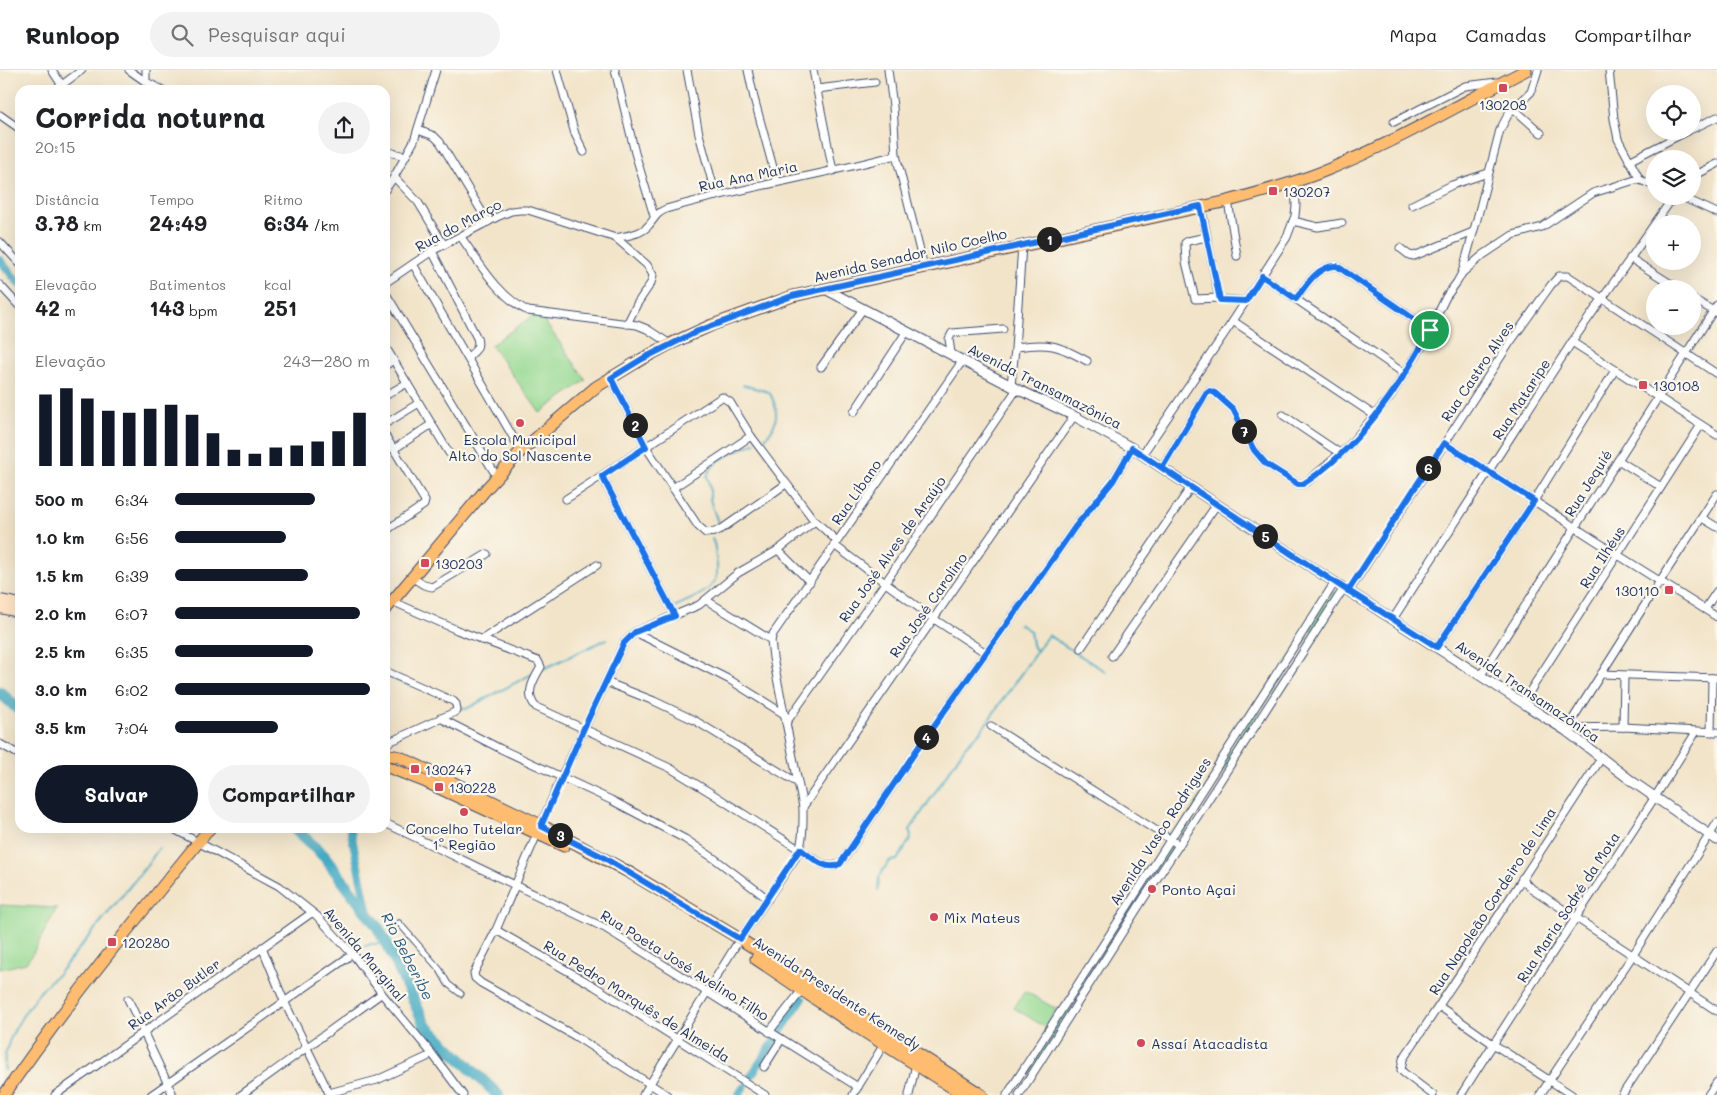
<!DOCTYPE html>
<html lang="pt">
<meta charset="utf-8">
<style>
body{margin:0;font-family:Mali,sans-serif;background:#f2f2f2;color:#202124;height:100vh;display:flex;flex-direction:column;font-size:19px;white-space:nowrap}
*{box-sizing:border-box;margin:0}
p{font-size:16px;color:#757577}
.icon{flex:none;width:28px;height:28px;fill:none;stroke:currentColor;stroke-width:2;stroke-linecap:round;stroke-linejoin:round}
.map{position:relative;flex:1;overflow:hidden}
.drawer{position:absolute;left:15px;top:15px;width:375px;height:748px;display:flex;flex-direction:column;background:#fff;border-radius:15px;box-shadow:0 5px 20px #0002}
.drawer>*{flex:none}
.fabs{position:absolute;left:1646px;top:15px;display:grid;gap:10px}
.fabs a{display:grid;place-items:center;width:55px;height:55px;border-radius:50%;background:#fff;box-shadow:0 5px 20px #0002;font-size:25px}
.pin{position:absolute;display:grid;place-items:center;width:42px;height:42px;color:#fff;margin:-21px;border:2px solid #fff;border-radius:50%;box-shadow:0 1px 5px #0007}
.km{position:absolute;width:25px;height:25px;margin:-12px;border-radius:50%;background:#222;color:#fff;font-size:14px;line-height:25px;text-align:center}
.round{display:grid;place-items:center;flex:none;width:52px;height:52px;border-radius:26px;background:#f2f2f2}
.overview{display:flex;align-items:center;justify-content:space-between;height:85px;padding:0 20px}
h1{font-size:28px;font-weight:700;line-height:38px}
.stats{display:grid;grid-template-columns:repeat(3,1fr);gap:8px;height:85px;padding:5px 20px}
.stats div{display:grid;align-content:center}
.stats b{font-size:21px;font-weight:700}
.stats small{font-size:14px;font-weight:400}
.stats p{font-size:14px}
.chart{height:140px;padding:10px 20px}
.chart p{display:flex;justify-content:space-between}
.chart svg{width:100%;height:90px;margin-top:5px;stroke:#111827;stroke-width:6}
.cta{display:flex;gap:10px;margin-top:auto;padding:10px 20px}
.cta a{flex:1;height:58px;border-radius:30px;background:#111827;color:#fff;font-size:20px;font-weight:700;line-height:58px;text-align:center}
.cta a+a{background:#f2f2f2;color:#202124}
ul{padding:0 20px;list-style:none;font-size:16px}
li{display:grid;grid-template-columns:80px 60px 1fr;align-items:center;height:38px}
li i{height:12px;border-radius:6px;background:#111827}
header{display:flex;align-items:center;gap:30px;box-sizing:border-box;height:70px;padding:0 25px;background:#fff;border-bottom:1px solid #e0e0e0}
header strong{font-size:24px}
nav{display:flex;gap:28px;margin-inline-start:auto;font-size:18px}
.search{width:350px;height:45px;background:#f2f2f2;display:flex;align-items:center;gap:12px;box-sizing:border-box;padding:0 18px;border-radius:28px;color:#757577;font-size:19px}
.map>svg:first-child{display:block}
.green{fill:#95d992;stroke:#588478}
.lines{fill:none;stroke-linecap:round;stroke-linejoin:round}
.stream{stroke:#42a9c2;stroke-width:2}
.canal{stroke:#42a9c2;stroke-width:8}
.river{stroke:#42a9c2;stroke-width:12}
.pedestrian-casing{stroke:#3b4a6e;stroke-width:7}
.minor-casing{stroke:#3b4a6e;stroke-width:9}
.tertiary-casing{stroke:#3b4a6e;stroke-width:11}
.secondary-casing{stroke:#3b4a6e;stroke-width:12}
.primary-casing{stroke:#3b4a6e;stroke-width:13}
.pedestrian{stroke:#fff;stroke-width:5}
.minor{stroke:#fff;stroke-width:7}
.tertiary{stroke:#fff;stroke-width:9}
.secondary{stroke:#ffe4c6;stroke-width:10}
.primary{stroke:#febc70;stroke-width:11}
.route-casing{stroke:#fff;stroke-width:10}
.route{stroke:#1a73e8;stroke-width:6}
.poi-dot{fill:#d1495b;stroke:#fbf7ec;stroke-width:2}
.labels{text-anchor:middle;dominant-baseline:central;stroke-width:4.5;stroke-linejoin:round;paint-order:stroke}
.poi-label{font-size:14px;fill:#1b2f5e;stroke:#fbf7ec;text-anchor:start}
.street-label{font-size:14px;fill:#1b2f5e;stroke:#fbf7ec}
.water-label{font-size:15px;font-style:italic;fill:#295a81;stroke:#fbf7ec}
</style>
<header>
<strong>Runloop</strong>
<div class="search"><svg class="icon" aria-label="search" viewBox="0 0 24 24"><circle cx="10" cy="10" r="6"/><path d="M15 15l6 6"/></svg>Pesquisar aqui</div>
<nav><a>Mapa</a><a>Camadas</a><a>Compartilhar</a></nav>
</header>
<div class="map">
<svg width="1717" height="1025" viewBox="0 0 1717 1025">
<rect width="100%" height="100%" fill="#fbf7ec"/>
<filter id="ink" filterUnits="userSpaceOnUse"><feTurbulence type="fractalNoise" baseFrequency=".02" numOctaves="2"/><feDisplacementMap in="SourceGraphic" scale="10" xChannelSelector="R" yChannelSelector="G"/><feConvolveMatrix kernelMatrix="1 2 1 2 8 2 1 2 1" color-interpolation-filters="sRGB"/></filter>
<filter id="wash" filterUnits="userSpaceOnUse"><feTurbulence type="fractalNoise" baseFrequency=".0096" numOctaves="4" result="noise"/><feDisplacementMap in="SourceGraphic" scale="20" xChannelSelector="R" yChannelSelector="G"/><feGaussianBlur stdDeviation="1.12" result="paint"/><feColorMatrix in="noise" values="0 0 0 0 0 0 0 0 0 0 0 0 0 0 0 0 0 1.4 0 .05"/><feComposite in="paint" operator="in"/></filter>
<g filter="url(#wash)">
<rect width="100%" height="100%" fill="#f2e4c9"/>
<!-- green -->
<g class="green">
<path d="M538,242L586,310L540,343L491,275Z"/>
<path d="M1333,521L1337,524L1313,561L1309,558Z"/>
<path d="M1305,564L1309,566L1263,637L1259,635Z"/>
<path d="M1257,638L1261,641L1182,765L1178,762Z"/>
<path d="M1170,776L1174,778L1029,1005L1025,1002Z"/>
<path d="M0,835L57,838L33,883L26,893L0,899Z"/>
<path d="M1025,921L1056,939L1045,957L1014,938Z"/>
</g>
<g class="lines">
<!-- stream -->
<g class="stream">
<path d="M743,315L769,322C779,338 779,355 765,368"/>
<path d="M712,460L718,453C716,445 711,436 710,428C710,420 711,415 707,407C711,390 739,379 755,373"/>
<path d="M674,537C698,525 723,521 716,488C715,481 716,476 712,469"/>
<path d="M1019,554L1030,561L1032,575L1037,581"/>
<path d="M543,599L607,569"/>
<path d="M385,605L410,616"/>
<path d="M459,636L466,639L534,603"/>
<path d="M878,820L879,807L889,791L897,790L911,768L910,760L965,677L981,661L1048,565L1106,602"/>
<path d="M352,881L371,874H386"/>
<path d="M5,1000C0,970 37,921 59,903L148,794L159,778"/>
<path d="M145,1025L153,1019"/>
</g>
<!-- canal -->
<g class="canal">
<path d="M0,190L20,215"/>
<path d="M350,758L368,844"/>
<path d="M747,1012L802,929"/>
<path d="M739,1024L743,1018"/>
</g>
<!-- river -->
<g class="river">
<path d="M0,622L20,641"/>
<path d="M294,758L324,786L377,856L393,886L425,955L498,1025"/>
</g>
</g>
</g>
<g filter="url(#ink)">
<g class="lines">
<defs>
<path id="pedestrian" d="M399,853L440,900L448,914L461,924"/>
<g id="minor">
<path d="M52,0L61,14"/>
<path d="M129,0L146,12L163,20"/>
<path d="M146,0V12"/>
<path d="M557,0L575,64L584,82"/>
<path d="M615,0L635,83L654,146"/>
<path d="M687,0L699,64L716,126"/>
<path d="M748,0L754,28L777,112"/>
<path d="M813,0L833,101"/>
<path d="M888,0L893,36L896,85L924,197"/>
<path d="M1609,0L1614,49L1618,69L1640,110"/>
<path d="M817,19L875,12"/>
<path d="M55,20L82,0"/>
<path d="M1513,38L1541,63"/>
<path d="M0,45L20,59"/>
<path d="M1394,52L1465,16L1497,12"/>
<path d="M1692,59L1717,47"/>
<path d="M418,60L434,66L440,72L488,152"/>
<path d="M385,81L405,86"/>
<path d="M1629,91L1688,61"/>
<path d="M394,107L418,132L444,175"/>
<path d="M1692,107L1717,94"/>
<path d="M385,120L394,107L414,71L436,0"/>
<path d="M1680,126L1717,143"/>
<path d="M1228,131L1237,186"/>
<path d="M1412,135L1452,115L1488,103"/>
<path d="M1201,136L1219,229L1246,231"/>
<path d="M1293,151L1318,157L1342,153"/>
<path d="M461,167C480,194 498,226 528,241L637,255L647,259L670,274"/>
<path d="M1206,167L1188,171L1185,173L1186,192L1195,229L1219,228"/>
<path d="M616,168C627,165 641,165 649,155C656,147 655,144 666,139C742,117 820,106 896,85"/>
<path d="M0,172L20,194"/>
<path d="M1400,178L1409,185L1414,186L1473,162"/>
<path d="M432,181L477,268C480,278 475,281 468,287"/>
<path d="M1630,188L1679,219"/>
<path d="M413,194L521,381"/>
<path d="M1462,203L1483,185L1513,165L1542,157L1593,123L1635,110H1640L1655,116"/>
<path d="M1262,206L1405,304"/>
<path d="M385,213L432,181L499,146L511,141L520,140H528L616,168L647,195L653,205L651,213L637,234L627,254"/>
<path d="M0,215L20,237"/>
<path d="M385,222L497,407"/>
<path d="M1692,228L1715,242"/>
<path d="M1296,229C1306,215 1318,195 1337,196L1430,260"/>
<path d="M1233,251L1374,345"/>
<path d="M1572,272L1717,365"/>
<path d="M385,276L449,383"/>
<path d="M1016,277C1049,272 1058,275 1087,291"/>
<path d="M951,283L949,269L952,263L1003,259"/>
<path d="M385,296L393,290"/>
<path d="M821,297L863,239"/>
<path d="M611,308L646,377L698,456L706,463L715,462L723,458L786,414"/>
<path d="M1011,315L1015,279L1022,175"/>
<path d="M385,326L407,313"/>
<path d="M854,342L907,261"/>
<path d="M1283,345L1341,384"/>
<path d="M385,354L419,333"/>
<path d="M385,365L425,431L424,435L385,461"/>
<path d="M1444,373L1618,485L1717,547"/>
<path d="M394,379L432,354"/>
<path d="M1142,385L1233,251L1287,167L1295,146L1296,135L1295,112"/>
<path d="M1618,390L1661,417"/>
<path d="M1162,398L1206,324L1210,321L1215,323L1233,339L1254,380L1266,394L1298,414H1303L1307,412L1348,377L1390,327L1421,278L1446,227L1457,212L1462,203L1477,149L1500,60L1509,43L1531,22L1538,0"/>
<path d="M602,406L675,546"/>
<path d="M673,418L751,366"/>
<path d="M566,429L722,327L730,332L751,366L813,449L837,471"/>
<path d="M1702,448L1717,457"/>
<path d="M385,450L390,458"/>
<path d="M834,475L934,549L986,583"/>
<path d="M778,480L810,512"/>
<path d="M413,508L424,515L432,517L487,484"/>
<path d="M1349,521L1509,274L1551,215L1559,206H1568L1717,304"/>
<path d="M385,528L457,560L538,591L541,597C534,609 524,624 536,637L670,698L711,723L822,794C833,798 839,796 845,787L918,678L1034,516L1075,457L1113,411L1132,378"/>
<path d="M706,530L771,570"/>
<path d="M1705,539L1717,521"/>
<path d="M1393,549L1572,272L1674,126"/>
<path d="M635,562L730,610L784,644"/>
<path d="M481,570L597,495"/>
<path d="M1437,577L1534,431L1615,300"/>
<path d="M1081,578L1191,417"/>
<path d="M1112,586L1217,434"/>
<path d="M385,601L453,631L456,634L457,641L385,674"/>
<path d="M1601,604L1717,608"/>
<path d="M1481,605L1717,235"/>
<path d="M606,612L654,631L694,650L798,713"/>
<path d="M1523,632L1701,355"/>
<path d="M440,648L501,679L611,730L685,769L715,789L768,829"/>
<path d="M786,653L885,513L1017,319"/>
<path d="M991,656L1179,775"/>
<path d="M1623,657L1624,606"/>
<path d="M1567,658L1660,511L1717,424"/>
<path d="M1566,660L1567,658L1623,657L1717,662"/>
<path d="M1711,662L1712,608"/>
<path d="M0,674L20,685"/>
<path d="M803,737L1074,346"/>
<path d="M385,753L605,858L858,1017"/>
<path d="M172,758L279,816L317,846L355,887L383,925L433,985L463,1025"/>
<path d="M1522,808L1528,816L1717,941"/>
<path d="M496,860L594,916L765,1025"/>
<path d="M740,869L796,787C804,772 803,754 803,737L773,588L771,570L773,564L963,290"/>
<path d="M262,877L284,931L330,1025"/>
<path d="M128,929L173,1025"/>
<path d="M1439,936L1493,974L1572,1025"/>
<path d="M769,962L802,920"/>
<path d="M764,997L781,970"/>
<path d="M329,1023L377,1010L427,987"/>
<path d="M55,1025L310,844"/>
<path d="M151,1025L347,888"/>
<path d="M241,1025L378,926"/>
<path d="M643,1025L736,875"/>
<path d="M667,1025L575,966L481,913L475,908L474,903L496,860L561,708L624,573L635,562L699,535L738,503L778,480L815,451"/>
<path d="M853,1025L884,974"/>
<path d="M909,1025L916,994"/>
<path d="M1007,1025L1335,512"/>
<path d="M1019,1025L1144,828L1179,775L1344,518"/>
<path d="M1433,1025L1404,1003L1401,1000L1403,989C1471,889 1536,788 1602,687"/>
<path d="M1461,1025C1537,903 1620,785 1696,662"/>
<path d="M1540,1025L1633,885L1717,753"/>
<path d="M1622,1025L1717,881"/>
<path d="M1708,1025L1717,1012"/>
</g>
<path id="tertiary" d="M825,219L1017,319L1074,346L1132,378L1314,499L1565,660L1633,712L1717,770"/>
<g id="secondary">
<path d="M0,530L20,534"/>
<path d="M0,538L20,542"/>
</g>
<g id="primary">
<path d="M385,540L487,418L521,381L596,317L642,289L670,274L712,255L793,226L1228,131C1262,122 1295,113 1327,100C1396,72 1460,34 1526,0"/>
<path d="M385,684L400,687L541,755L632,804L740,869L982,1025"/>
<path d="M385,696L426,712L564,776"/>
<path d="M756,889L852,954L964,1025"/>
<path d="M4,1025C68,932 139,845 210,758"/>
</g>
</defs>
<!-- pedestrian casing -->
<use href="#pedestrian" class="pedestrian-casing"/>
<!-- minor casing -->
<use href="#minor" class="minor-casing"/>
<!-- tertiary casing -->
<use href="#tertiary" class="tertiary-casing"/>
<!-- secondary casing -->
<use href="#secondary" class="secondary-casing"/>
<!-- primary casing -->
<use href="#primary" class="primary-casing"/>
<!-- pedestrian -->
<use href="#pedestrian" class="pedestrian"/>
<!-- minor -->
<use href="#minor" class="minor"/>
<!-- tertiary -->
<use href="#tertiary" class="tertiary"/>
<!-- secondary -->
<use href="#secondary" class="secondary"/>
<!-- primary -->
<use href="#primary" class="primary"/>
</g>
</g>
<g class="lines" filter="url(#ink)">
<defs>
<path id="route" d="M1430,260L1337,196C1318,195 1306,215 1296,229L1262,206L1246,231L1220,230L1200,136L792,226L698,261L642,289L611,308L646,377L602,406L675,546L635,562L624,573L584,658L541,756L601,786L740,869L800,779C811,787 826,802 840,794L918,678L1034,516L1075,457L1113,411L1132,378L1314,499L1437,577L1534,431L1444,373L1348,521L1162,398L1206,324L1210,321L1215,323L1233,339L1254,380L1266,394L1298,414H1303C1357,380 1401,316 1430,260"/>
</defs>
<!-- route casing -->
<use href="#route" class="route-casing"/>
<!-- route -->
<use href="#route" class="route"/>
</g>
<!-- markers -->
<g class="poi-dot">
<rect x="1498" y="13" width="10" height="10" rx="2.5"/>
<rect x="1268" y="116" width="10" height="10" rx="2.5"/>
<rect x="1638" y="310" width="10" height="10" rx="2.5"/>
<circle cx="520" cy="353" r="5"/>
<rect x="420" y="488" width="10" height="10" rx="2.5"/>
<rect x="1664" y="515" width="10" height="10" rx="2.5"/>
<rect x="410" y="694" width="10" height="10" rx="2.5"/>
<rect x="434" y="712" width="10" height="10" rx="2.5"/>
<circle cx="464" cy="742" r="5"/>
<circle cx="1152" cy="819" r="5"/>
<circle cx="934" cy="847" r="5"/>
<rect x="107" y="867" width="10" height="10" rx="2.5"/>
<circle cx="1141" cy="973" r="5"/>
</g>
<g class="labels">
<!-- poi labels -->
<g class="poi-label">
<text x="1503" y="34" text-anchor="middle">130208</text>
<text x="1283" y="121">130207</text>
<text x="1653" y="315">130108</text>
<text x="520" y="369" text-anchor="middle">Escola Municipal<tspan x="520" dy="16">Alto do Sol Nascente</tspan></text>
<text x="435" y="493">130203</text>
<text x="1659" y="520" text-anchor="end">130110</text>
<text x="425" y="699">130247</text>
<text x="449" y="717">130228</text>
<text x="464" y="758" text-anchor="middle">Concelho Tutelar<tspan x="464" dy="16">1° Região</tspan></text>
<text x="1162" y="819">Ponto Açai</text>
<text x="944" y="847">Mix Mateus</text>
<text x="122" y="872">120280</text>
<text x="1151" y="973">Assaí Atacadista</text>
</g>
<!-- street labels -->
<g class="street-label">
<text transform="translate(748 106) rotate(-12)">Rua Ana Maria</text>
<text transform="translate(458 155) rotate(-28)">Rua do Março</text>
<text transform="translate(910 185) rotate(-13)">Avenida Senador Nilo Coelho</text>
<text transform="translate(1477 301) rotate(-56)">Rua Castro Alves</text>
<text transform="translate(1045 316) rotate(27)">Avenida Transamazônica</text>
<text transform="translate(1521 329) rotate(-57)">Rua Mataripe</text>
<text transform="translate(1588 413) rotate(-58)">Rua Jequié</text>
<text transform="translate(856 422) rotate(-55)">Rua Líbano</text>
<text transform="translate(892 479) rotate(-55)">Rua José Alves de Araújo</text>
<text transform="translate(1602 487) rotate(-57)">Rua Ilhéus</text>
<text transform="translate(928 535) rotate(-55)">Rua José Carolino</text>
<text transform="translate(1528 621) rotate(34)">Avenida Transamazônica</text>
<text transform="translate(1160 761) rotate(-57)">Avenida Vasco Rodrigues</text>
<text transform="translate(1492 831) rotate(-57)">Rua Napoleão Cordeiro de Lima</text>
<text transform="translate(1568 837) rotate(-57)">Rua Maria Sodré da Mota</text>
<text transform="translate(365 884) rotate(50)">Avenida Marginal</text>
<text transform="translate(685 895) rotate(32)">Rua Poeta José Avelino Filho</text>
<text transform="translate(837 923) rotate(33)">Avenida Presidente Kennedy</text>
<text transform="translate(174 924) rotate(-36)">Rua Arão Butler</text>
<text transform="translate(637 931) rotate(32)">Rua Pedro Marquês de Almeida</text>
</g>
<!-- water labels -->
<g class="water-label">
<text transform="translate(408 886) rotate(63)">Rio Beberibe</text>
</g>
</g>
</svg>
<div class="fabs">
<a><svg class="icon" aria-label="locate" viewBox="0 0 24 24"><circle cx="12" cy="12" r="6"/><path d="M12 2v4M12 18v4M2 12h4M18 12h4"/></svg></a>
<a><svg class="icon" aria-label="layers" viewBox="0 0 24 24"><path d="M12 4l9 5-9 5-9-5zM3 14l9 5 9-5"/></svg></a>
<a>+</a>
<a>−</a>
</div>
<div class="pin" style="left:1430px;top:260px;background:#1e9e55"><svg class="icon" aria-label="arrive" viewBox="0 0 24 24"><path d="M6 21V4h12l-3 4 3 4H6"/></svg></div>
<b class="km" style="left:1049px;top:169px">1</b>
<b class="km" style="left:635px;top:355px">2</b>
<b class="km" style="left:560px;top:765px">3</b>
<b class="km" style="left:926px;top:667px">4</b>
<b class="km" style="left:1265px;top:466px">5</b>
<b class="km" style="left:1428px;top:398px">6</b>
<b class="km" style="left:1244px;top:361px">7</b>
<section class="drawer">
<div class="overview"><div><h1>Corrida noturna</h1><p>20:15</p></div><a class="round"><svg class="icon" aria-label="share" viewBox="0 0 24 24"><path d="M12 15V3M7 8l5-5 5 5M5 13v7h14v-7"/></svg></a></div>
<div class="stats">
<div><p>Distância</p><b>3.78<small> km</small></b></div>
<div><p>Tempo</p><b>24:49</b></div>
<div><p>Ritmo</p><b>6:34<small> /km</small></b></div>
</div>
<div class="stats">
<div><p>Elevação</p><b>42<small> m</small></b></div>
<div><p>Batimentos</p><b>143<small> bpm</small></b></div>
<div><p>kcal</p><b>251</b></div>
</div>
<div class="chart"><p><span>Elevação</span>243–280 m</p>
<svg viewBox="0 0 160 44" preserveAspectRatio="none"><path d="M5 44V9M15 44V6M25 44V11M35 44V17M45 44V18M55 44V16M65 44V14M75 44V19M85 44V28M95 44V36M105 44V38M115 44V35M125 44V34M135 44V32M145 44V27M155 44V18"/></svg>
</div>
<ul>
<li><b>500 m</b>6:34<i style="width:72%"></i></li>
<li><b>1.0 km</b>6:56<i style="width:57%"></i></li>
<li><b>1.5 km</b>6:39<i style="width:68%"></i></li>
<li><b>2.0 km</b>6:07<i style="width:95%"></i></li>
<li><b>2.5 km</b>6:35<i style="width:71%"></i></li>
<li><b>3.0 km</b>6:02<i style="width:100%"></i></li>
<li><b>3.5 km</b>7:04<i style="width:53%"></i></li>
</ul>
<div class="cta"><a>Salvar</a><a>Compartilhar</a></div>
</section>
</div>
